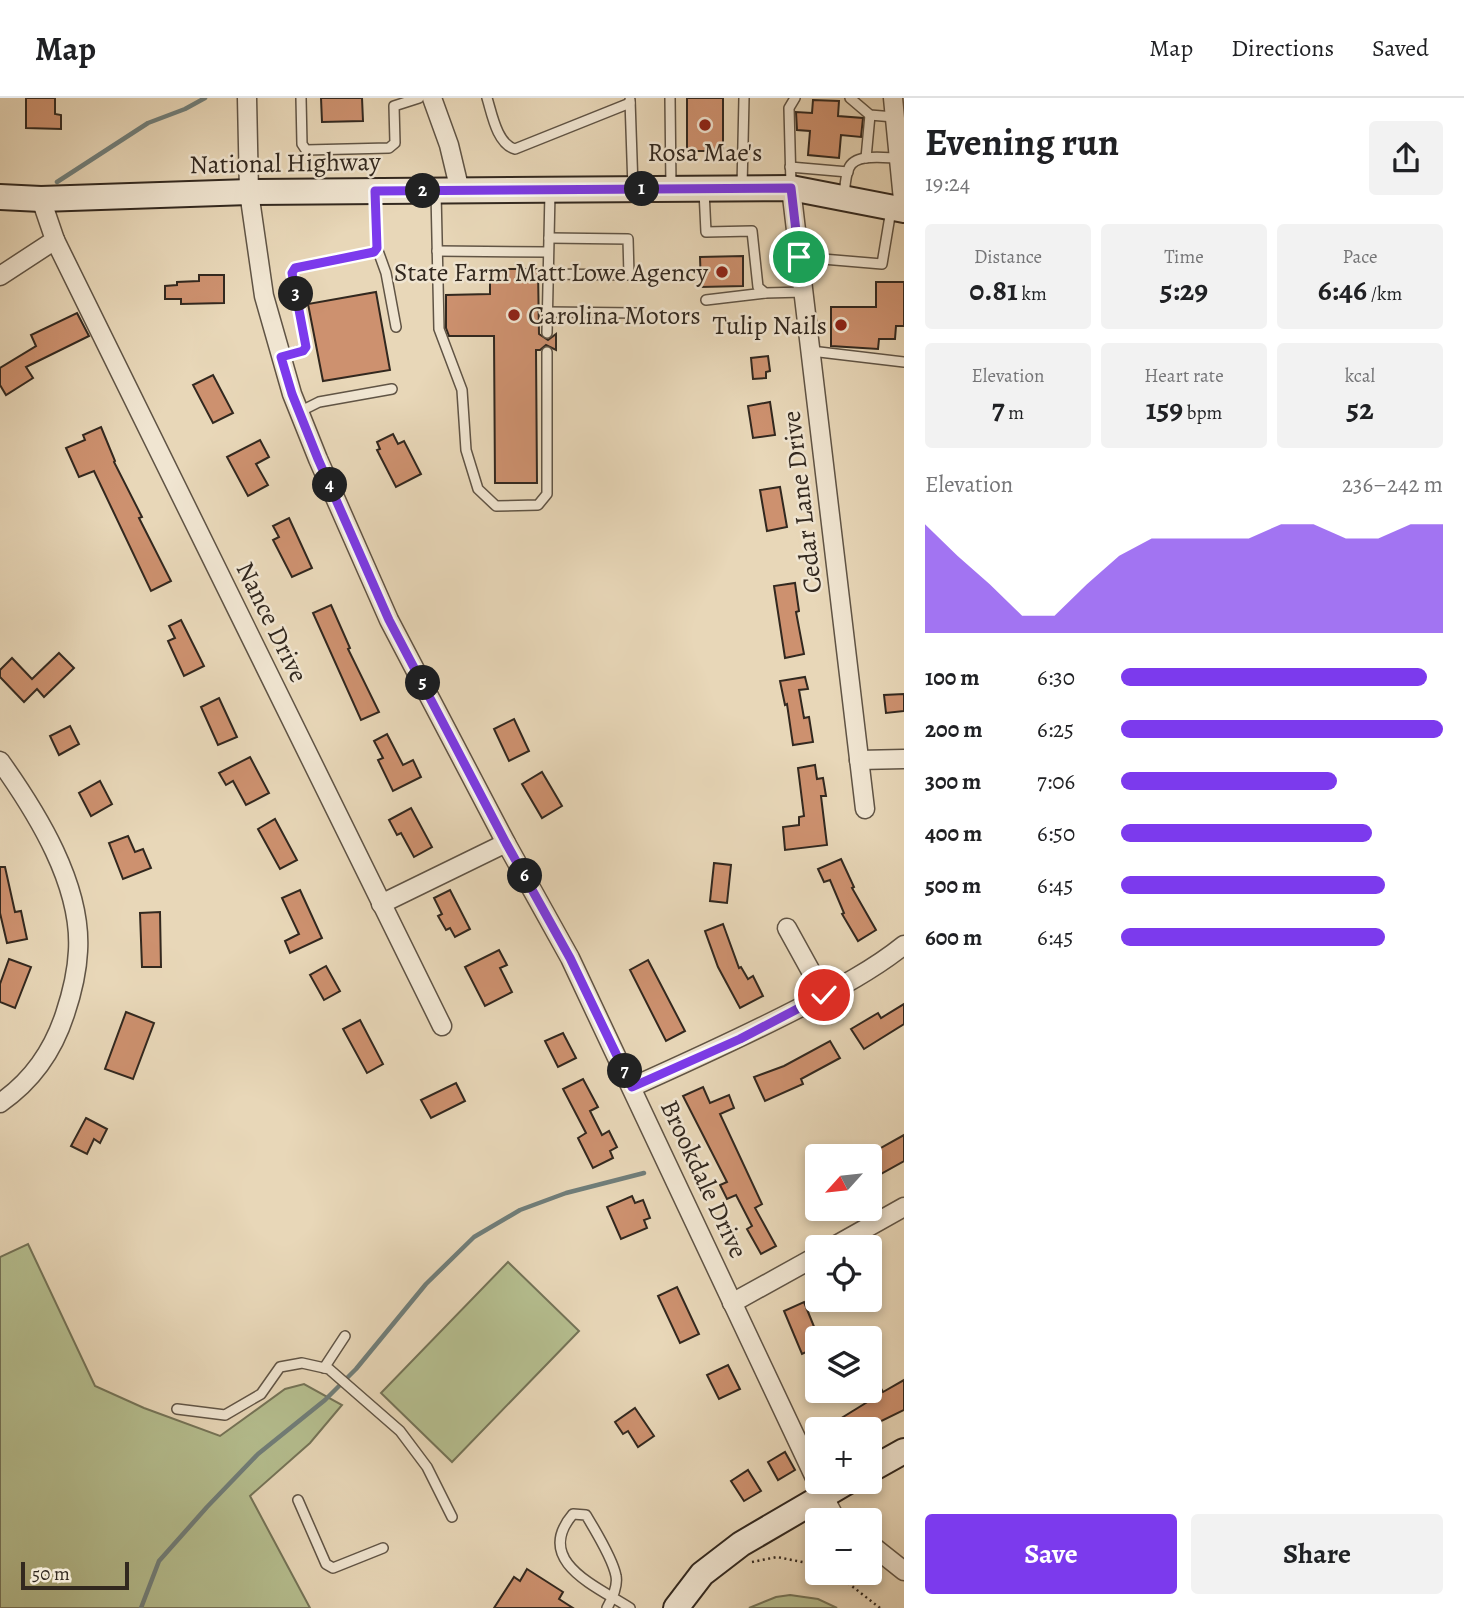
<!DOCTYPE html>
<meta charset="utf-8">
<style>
body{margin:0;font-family:Alegreya,serif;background:#f2f2f2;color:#202124;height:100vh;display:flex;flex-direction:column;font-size:26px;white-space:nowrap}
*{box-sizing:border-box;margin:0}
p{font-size:23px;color:#757577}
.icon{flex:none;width:38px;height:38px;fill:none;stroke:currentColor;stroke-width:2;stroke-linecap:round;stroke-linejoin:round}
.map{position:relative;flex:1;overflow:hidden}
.side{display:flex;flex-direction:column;background:#fff;width:560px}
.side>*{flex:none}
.needle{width:46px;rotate:243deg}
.controls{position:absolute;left:805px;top:1046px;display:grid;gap:14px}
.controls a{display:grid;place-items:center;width:77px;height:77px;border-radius:7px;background:#fff;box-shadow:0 4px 10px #0003;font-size:35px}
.scale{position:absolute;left:21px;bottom:18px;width:108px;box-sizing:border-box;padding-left:7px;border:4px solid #32281f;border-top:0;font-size:19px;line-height:24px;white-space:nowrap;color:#32281f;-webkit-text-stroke:5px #f0e5d1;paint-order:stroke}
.pin{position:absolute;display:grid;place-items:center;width:60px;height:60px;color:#fff;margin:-30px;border:4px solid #fff;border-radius:50%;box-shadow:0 2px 7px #0007}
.km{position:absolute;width:35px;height:35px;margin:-18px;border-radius:50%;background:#222;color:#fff;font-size:19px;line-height:35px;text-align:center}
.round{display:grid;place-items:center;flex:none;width:74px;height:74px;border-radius:7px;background:#f2f2f2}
.head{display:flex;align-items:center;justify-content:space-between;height:119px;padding:0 21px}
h1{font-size:38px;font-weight:700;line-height:52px}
.figures{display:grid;grid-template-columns:repeat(3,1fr);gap:10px;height:119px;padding:7px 21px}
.figures div{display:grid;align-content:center;border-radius:7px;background:#f2f2f2;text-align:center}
.figures b{font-size:30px;font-weight:700}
.figures small{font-size:19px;font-weight:400}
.figures p{font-size:19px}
.chart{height:196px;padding:14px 21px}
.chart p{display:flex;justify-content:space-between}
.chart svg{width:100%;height:126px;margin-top:7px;fill:#7c3aed;opacity:.7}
.cta{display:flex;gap:14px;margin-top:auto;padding:14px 21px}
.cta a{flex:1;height:80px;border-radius:7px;background:#7c3aed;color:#fff;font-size:28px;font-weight:700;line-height:80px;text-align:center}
.cta a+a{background:#f2f2f2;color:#202124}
ul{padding:0 21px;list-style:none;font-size:23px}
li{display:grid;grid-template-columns:112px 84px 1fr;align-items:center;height:52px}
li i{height:18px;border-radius:9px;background:#7c3aed}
header{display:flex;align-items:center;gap:42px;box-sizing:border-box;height:98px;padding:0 35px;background:#fff;border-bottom:2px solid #e0e0e0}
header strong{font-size:33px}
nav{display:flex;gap:38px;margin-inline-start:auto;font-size:24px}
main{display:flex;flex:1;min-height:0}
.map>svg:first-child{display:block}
.green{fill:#b5be8f;stroke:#747357;stroke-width:2}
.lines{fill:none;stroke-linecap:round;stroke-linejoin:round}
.stream{stroke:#707e7a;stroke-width:4.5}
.building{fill:#cd916f;stroke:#32281f;stroke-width:2}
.lane-casing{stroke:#605445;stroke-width:12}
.street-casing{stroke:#605445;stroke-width:21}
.secondary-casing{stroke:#32281f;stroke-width:28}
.path{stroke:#32281f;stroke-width:2.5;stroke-dasharray:2 3.5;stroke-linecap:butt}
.lane{stroke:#f0e5d1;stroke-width:9}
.street{stroke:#f0e5d1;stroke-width:18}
.secondary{stroke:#f0e5d1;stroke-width:24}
.route-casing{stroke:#fff;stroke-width:14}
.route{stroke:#7c3aed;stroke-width:9}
.poi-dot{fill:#8f2418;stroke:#f0e5d1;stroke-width:2.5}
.labels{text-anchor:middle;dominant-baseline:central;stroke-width:5;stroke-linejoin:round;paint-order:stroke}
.poi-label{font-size:26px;fill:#32281f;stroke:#f0e5d1;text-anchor:end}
.street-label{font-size:26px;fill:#32281f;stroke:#f0e5d1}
</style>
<header>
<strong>Map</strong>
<nav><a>Map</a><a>Directions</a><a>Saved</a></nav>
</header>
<main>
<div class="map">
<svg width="904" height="1510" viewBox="0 0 904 1510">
<rect width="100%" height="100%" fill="#e8d7b8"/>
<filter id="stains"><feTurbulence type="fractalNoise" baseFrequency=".00286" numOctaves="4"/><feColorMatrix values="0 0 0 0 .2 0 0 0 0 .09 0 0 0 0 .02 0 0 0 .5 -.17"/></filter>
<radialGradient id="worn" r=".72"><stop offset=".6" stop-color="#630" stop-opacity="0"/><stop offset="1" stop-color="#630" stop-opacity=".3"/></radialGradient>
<!-- green -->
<g class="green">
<path d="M28,1146L95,1288L144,1310L220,1338L285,1291L304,1286L342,1307L310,1345L250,1398L310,1510H0V1159Z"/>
<path d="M508,1164L579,1233L452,1364L381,1295Z"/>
<path d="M790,1497L818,1501L837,1510H749L776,1499Z"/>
</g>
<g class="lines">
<!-- stream -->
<g class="stream">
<path d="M57,84L148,25L185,11L205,0"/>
<path d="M141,1510L159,1463L207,1409L258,1356L325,1302L356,1271L426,1186L474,1139L520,1112L566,1095L644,1075"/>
</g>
</g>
<!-- building -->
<g class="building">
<path d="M26,0H55V16L61,17V31L26,30Z"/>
<path d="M321,0H362L363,23L322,24Z"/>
<rect x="687" y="0" width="36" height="53"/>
<path d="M813,2L839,3L838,18L863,20L861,39L841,37L839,60L808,57L810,33L797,32L796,14L812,15Z"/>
<path d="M743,158V188L701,189L700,159Z"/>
<path d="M490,171H538L539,236L548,242L556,236V252L546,247L540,252H536L537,385H495L494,238H449L446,230V197L490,196Z"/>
<path d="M199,177H224V205L181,206V201H165V188L177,187V184L199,183Z"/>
<path d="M876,184H904V228H896L895,241H879L878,251L831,248V209H876Z"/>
<path d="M376,194L390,272L323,283L308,206Z"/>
<path d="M77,215L89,238L26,269L33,280L6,297L0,287V270L36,248L31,237Z"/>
<path d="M768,258L770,273L766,274V280L753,281L751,260Z"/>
<path d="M213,277L233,315L213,325L193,287Z"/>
<path d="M770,304L775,337L753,340L748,308Z"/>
<path d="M101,329L115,363L114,364L142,419L139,420L171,483L151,493L94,373L79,379L66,350L85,342L83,337Z"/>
<path d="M393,336L398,346L404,343L421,376L396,389L377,352L380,351L377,344Z"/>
<path d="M260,342L269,359L256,366L268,387L248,398L227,359Z"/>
<path d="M780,389L787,429L767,433L760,392Z"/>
<path d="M289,420L312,470L292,479L273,442L279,439L273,428Z"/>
<path d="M795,485L799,513L796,514L804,556L785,560L774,488Z"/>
<path d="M331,507L350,550L348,551L379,614L361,622L313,515Z"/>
<path d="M181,522L204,568L184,578L168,543L175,540L169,528Z"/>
<path d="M59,555L74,570L44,599L37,591L24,604L0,579V572L12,560L32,581Z"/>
<path d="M805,579L808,591L799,592L804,620L809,619L813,644L793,647L787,606L785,607L780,583Z"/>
<path d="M904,596V613L886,615L884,597Z"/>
<path d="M219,600L237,639L218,647L201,609Z"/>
<path d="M514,621L529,653L509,663L494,631Z"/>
<path d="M70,628L79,646L59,657L50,638Z"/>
<path d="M387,636L403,667L413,662L421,679L393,693L378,662L383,660L374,643Z"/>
<path d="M250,659L269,695L246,707L233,683L226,687L219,675Z"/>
<path d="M815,667L817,681L823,680L826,698H821L827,747L785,752L783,729L799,727V719L804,718L798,670Z"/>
<path d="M542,674L562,708L542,720L522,686Z"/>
<path d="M100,683L112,706L91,718L79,695Z"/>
<path d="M411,710L432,749L414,759L401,735L397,737L389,722Z"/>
<path d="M275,721L297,762L280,771L258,731Z"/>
<path d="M128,738L135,754L143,751L151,770L123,781L109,745Z"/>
<path d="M841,761L854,789L852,790L876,832L858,843L842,816L844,815L830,782L824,784L818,771Z"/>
<path d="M714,765L731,767L727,805L710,803Z"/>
<path d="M0,769H5L15,814L21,813L27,841L7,845L0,815Z"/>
<path d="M300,792L322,840L290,855L285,843L299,836L282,800Z"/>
<path d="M450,792L470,831L455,839L450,830L446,832L438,818L442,816L434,800Z"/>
<path d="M160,814L161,869H142L140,815Z"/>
<path d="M723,826L739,870L741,869L748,881L753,878L763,898L740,910L718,869L705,833Z"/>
<path d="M499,852L507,867L500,870L512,894L485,908L465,869Z"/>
<path d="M9,861L31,869L15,910L0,904V886Z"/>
<path d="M648,862L685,933L666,943L630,872Z"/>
<path d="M326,868L340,893L324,902L310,877Z"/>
<path d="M904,906V926L864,951L851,931L878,915L881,920Z"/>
<path d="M126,914L154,925L133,981L105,971Z"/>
<path d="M360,922L383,966L367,975L343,931Z"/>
<path d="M563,935L576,960L558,969L545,943Z"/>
<path d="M830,943L840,960L801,981L803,986L765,1003L754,979L784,968Z"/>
<path d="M583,981L598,1009L590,1013L602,1037L609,1033L617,1049L610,1053L613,1060L593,1070L578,1040L586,1035L563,991Z"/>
<path d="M456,985L465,1003L431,1020L421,1002Z"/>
<path d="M703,989L710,1005L729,997L734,1010L720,1016L762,1106L755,1110L776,1148L761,1156L747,1131L752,1128L736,1097L727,1101L720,1087L727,1084L683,998Z"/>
<path d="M86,1020L107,1031L100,1045L94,1041L87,1056L71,1048Z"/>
<path d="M904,1037V1063L870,1082V1056Z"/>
<path d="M632,1098L635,1105L643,1102L650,1120L644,1122L647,1130L621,1141L607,1109Z"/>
<path d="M677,1189L699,1236L680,1245L658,1198Z"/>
<path d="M804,1204L817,1236V1249L802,1256L784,1213Z"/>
<path d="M728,1267L740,1291L719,1301L707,1277Z"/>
<path d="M904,1282V1312L863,1332H822L869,1303L864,1296L879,1287L883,1294Z"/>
<path d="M635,1310L654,1338L638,1349L628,1333L623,1336L615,1324Z"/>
<path d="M785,1354L795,1372L778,1382L768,1364Z"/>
<path d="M748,1372L761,1393L744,1403L731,1383Z"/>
<path d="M527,1471L563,1494L559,1501L573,1510H494L514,1479L520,1483Z"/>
</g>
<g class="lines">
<defs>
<g id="lane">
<path d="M301,0L302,46L306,52L389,50L395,45L394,8L419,0"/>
<path d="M487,0C492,16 497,46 515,51L630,5"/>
<path d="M670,0L671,89"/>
<path d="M850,0L870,17L894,19"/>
<path d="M630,2L633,90"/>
<path d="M866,60L870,17"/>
<path d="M790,69L848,74"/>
<path d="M791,87L789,10L795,0"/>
<path d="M742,89L744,0"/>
<path d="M704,93L706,134L752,133L758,189L765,195L804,194"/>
<path d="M436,94L439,231L462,292L466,352L478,391L496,408L538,407L547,396V254"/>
<path d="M844,99C845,90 845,78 849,70C855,55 885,60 898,60"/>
<path d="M377,150L386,175L396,229"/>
<path d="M437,153L548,154"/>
<path d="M799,159L882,166L891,112"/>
<path d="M548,176L629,177L628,141L549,140"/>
<path d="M706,202L765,195"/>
<path d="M547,214L636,215"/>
<path d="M547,235L550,94"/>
<path d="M811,253L904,264"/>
<path d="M281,259L303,252L306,249L292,175L295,170L374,154L377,150L375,95"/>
<path d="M299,314L319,304L392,291"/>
<path d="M324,1270L345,1238"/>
<path d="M177,1311L225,1317L261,1296L280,1269L302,1265L329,1271L400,1333L427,1369L452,1419"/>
<path d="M298,1402L326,1466L333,1470L383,1450"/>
<path d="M607,1510C612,1501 618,1488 616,1478C613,1461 595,1432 586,1417L573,1416C533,1463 596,1488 630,1510"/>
</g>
<g id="street">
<path d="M247,0L249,94L264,198L292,296L318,361L389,522L506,745L570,860L823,1397L834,1418L840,1423"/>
<path d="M432,0L449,47L460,93"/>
<path d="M893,0L904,112"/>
<path d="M791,90L865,711"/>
<path d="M55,142L442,928"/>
<path d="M0,178L55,142L41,101"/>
<path d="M859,662L904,661"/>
<path d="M0,663C37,715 82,787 78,853C77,875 72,895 65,916C53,953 32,983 0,1005"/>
<path d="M381,806L506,745"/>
<path d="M787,830L824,897"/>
<path d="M632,989C690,963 747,937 803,908C838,890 873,872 904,847"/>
<path d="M831,1150L904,1109"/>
<path d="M732,1205L817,1158"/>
<path d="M870,1446L904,1473"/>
</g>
<g id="secondary">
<path d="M0,99L41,101L249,94L791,90L904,112"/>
<path d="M870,1372L904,1353"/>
<path d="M676,1510L702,1476L741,1446L847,1384"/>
</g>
</defs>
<!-- lane casing -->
<use href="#lane" class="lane-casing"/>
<!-- street casing -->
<use href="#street" class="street-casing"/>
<!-- secondary casing -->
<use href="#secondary" class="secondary-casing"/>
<!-- path -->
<g class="path">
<path d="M752,1464L777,1459L817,1467"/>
<path d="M835,1475L880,1510"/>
</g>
<!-- lane -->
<use href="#lane" class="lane"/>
<!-- street -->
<use href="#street" class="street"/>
<!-- secondary -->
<use href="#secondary" class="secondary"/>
</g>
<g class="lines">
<defs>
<path id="route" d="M799,159L791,90L375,93L377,150L374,154L295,170L292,175L306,249L303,253L281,259L292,296L318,361L389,522L506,745L570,860L632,989L740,941L824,897"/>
</defs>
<!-- route casing -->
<use href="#route" class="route-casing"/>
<!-- route -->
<use href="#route" class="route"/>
</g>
<!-- markers -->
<g class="poi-dot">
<circle cx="705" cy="27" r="7"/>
<circle cx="722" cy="174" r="7"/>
<circle cx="514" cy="217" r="7"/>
<circle cx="841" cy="227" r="7"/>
</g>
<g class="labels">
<!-- poi labels -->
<g class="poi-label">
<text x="705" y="54" text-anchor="middle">Rosa Mae's</text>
<text x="708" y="174">State Farm Matt Lowe Agency</text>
<text x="528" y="217" text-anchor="start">Carolina Motors</text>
<text x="827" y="227">Tulip Nails</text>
</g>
<!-- street labels -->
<g class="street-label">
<text transform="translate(285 65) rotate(-1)">National Highway</text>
<text transform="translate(802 404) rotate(-97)">Cedar Lane Drive</text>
<text transform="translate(272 524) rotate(64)">Nance Drive</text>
<text transform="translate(704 1081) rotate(65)">Brookdale Drive</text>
</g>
</g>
<rect width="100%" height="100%" filter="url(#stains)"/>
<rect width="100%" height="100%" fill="url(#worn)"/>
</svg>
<div class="controls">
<a><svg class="needle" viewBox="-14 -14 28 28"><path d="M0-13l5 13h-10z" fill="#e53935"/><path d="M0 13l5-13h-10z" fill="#757577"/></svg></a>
<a><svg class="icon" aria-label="locate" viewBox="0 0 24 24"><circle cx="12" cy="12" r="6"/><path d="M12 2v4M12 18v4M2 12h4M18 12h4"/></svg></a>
<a><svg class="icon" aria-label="layers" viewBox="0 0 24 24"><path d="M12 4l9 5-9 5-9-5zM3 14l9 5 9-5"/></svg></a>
<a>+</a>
<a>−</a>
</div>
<div class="scale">50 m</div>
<div class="pin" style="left:799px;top:159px;background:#1e9e55"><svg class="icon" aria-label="arrive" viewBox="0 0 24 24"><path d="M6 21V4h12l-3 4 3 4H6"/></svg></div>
<div class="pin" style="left:824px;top:897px;background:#d93025"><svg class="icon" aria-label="check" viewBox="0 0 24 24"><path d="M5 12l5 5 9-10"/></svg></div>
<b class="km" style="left:642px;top:91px">1</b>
<b class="km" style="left:423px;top:93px">2</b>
<b class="km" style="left:296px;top:196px">3</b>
<b class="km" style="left:330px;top:387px">4</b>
<b class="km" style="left:423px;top:585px">5</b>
<b class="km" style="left:525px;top:778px">6</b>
<b class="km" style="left:625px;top:973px">7</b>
</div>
<section class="side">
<div class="head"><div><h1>Evening run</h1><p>19:24</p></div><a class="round"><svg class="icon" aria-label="share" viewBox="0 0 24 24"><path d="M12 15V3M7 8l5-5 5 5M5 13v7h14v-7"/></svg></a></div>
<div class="figures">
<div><p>Distance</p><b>0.81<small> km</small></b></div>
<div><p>Time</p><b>5:29</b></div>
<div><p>Pace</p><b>6:46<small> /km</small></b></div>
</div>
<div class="figures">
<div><p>Elevation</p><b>7<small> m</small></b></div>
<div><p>Heart rate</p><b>159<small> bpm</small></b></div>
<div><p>kcal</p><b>52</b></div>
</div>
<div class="chart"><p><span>Elevation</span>236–242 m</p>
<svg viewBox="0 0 160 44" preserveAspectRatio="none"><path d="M0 44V6L10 17L20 27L30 38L40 38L50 27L60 17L70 11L80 11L90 11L100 11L110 6L120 6L130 11L140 11L150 6L160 6V44z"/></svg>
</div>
<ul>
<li><b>100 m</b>6:30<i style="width:95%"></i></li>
<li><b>200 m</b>6:25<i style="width:100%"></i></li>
<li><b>300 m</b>7:06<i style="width:67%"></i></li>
<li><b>400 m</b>6:50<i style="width:78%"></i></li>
<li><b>500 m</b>6:45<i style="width:82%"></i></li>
<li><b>600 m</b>6:45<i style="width:82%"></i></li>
</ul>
<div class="cta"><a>Save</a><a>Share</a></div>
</section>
</main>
